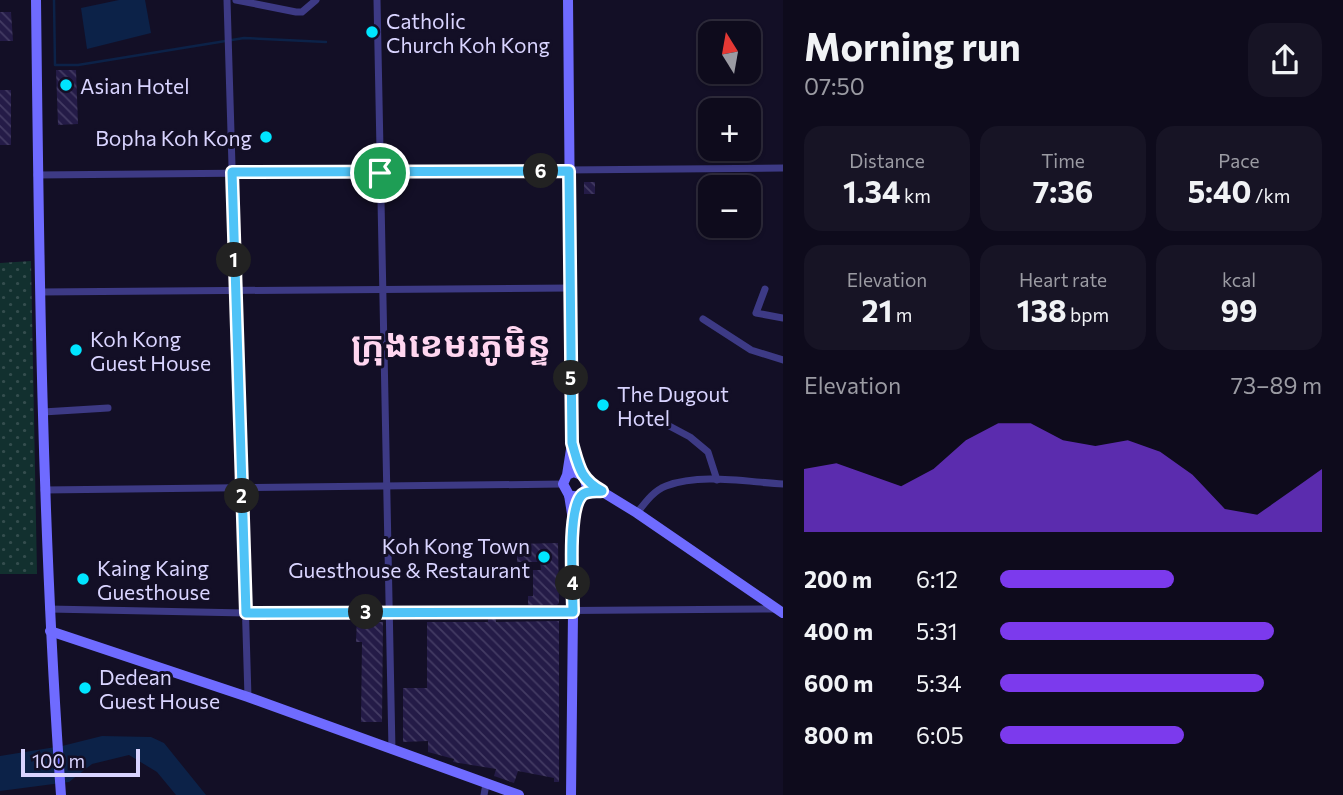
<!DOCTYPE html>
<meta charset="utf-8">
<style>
body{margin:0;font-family:Commissioner,"Noto Sans Khmer",sans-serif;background:#171425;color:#f1f3f6;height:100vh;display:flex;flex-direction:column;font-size:26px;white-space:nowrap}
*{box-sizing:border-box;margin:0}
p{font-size:23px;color:#9b9ba3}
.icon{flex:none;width:38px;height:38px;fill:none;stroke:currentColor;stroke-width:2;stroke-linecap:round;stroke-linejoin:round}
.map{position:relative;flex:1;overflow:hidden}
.panel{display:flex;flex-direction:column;background:#0e0b1c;width:560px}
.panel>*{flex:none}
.needle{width:46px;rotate:349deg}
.controls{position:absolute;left:698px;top:21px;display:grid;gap:14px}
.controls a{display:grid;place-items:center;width:63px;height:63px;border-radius:14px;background:#0e0b1c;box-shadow:0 2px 5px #0004,0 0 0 2px #2e2b3b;font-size:35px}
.scale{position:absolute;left:21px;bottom:18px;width:119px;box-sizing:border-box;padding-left:7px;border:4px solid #d9d4ff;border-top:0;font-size:19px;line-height:24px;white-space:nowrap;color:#d9d4ff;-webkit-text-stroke:5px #130f26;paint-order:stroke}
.pin{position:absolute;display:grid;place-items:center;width:60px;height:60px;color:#fff;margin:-30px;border:4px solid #fff;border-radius:50%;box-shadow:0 2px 7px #0007}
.km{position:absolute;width:35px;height:35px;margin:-18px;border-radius:50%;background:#222;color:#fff;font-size:19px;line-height:35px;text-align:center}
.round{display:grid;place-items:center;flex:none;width:74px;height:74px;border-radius:21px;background:#171425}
.overview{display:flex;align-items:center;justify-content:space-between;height:119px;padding:0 21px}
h1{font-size:38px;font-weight:700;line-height:52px}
.metrics{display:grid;grid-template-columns:repeat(3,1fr);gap:10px;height:119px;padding:7px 21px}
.metrics div{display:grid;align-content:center;border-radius:18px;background:#171425;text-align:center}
.metrics b{font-size:30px;font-weight:700}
.metrics small{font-size:19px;font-weight:400}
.metrics p{font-size:19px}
.chart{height:196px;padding:14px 21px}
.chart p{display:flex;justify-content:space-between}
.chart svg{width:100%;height:126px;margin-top:7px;fill:#7c3aed;opacity:.7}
ul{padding:0 21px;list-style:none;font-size:23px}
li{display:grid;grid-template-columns:112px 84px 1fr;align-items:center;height:52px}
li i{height:18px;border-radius:9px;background:#7c3aed}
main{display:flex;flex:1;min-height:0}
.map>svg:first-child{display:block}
.green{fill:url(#green-dots)}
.water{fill:#0c2248}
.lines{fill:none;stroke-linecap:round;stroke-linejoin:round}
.stream{stroke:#0c2248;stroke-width:2.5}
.building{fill:url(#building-back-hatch)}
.street{stroke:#3d3a85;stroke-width:7}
.secondary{stroke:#6f6bff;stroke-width:10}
.route-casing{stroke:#fff;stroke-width:14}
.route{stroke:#4fc3f7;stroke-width:9}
.poi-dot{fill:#00e5ff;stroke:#130f26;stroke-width:2.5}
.labels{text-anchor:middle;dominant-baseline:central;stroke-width:6;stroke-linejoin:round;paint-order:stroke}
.poi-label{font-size:21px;fill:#d9d4ff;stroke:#130f26;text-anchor:start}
.town-label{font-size:35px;font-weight:bold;fill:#ffd6f0;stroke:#130f26}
</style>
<main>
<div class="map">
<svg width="783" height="795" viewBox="0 0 783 795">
<defs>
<pattern id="green-dots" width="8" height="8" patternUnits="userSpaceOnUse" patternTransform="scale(1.75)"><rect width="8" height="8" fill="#12302f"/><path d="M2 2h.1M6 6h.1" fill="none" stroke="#344d4e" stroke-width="1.8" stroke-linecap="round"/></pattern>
<pattern id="building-back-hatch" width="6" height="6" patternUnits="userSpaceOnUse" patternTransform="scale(1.75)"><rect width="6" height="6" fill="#241b47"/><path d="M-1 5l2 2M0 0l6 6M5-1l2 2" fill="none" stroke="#433b63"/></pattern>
</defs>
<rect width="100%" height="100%" fill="#130f26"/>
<!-- green -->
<path class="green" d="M31,261L37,574H0V263Z"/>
<!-- water -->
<g class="water">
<path d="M119,0H145L151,33L87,49L81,8Z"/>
<path d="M102,736L151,737L164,743L206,795H176L157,772L129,755L92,764L69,782L0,791V756L62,746Z"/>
</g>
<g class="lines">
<!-- stream -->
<path class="stream" d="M54,0L55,65H78L244,38L326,42"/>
</g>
<!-- building -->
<g class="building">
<path d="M0,12H11L13,41H0Z"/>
<path d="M56,70H76L78,124L58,125Z"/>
<rect x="0" y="90" width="11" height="55"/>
<rect x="584" y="182" width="11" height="12"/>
<path d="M558,543L559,603L557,605H528V596H533V570H541L540,562H517V544Z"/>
<path d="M357,618H377V622H383L382,722H361L362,642H356Z"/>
<path d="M488,619H496V622L559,621V782H554V778L518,771L514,783L494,776L496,769L453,762L454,759L428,752V741L403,742V688H427V622H488Z"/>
</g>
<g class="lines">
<!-- street -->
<g class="street">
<path d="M227,0L248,697"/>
<path d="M236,0L296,12H302L316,0"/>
<path d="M377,0L392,750"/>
<path d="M37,175L783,168"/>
<path d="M765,289L756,313L783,318"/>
<path d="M40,292L571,288"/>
<path d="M703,319L751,350L783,360"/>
<path d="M43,412L108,408"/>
<path d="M660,421L690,437L708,452L717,480"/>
<path d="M44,490L563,484"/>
<path d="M637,513C645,503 653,491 666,486C701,473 746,482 783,484"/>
<path d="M49,609L246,613L776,609"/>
<path d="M484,795L486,784"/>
</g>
<!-- secondary -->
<g class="secondary">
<path d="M36,0C39,265 42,530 61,795"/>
<path d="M567,475L574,472L584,476L587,488C583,496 577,498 569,495L563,484L567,475L572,443L568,0"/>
<path d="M588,483L637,513L783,613"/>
<path d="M569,495L573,520V612L571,795"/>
<path d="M50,631L248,697L519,795"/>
</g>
</g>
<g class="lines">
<defs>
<path id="route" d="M569,171L572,443C579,467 580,479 602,491C596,492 586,490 581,496C567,513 573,587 573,612L246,613L232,172Z"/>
</defs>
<!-- route casing -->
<use href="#route" class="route-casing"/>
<!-- route -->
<use href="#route" class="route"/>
</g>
<!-- markers -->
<g class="poi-dot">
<circle cx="372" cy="32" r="7"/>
<circle cx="66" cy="85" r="7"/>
<circle cx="266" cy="137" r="7"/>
<circle cx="76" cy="350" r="7"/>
<circle cx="603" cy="405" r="7"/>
<circle cx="544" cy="557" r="7"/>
<circle cx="83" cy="579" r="7"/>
<circle cx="85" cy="688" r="7"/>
</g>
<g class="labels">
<!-- poi labels -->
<g class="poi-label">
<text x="386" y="20">Catholic<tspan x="386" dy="24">Church Koh Kong</tspan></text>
<text x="80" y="85">Asian Hotel</text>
<text x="252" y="137" text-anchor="end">Bopha Koh Kong</text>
<text x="90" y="338">Koh Kong<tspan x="90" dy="24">Guest House</tspan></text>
<text x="617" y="393">The Dugout<tspan x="617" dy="24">Hotel</tspan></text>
<text x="530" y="545" text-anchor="end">Koh Kong Town<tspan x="530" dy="24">Guesthouse &amp; Restaurant</tspan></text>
<text x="97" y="567">Kaing Kaing<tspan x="97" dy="24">Guesthouse</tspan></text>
<text x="99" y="676">Dedean<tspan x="99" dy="24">Guest House</tspan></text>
</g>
<!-- town labels -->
<g class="town-label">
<text x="451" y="342">ក្រុងខេមរភូមិន្ទ</text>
</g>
</g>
</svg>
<div class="controls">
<a><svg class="needle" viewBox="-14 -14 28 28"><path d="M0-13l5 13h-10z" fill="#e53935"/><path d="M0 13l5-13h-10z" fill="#9b9ba3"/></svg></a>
<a>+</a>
<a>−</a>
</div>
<div class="scale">100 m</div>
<div class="pin" style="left:380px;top:173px;background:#1e9e55"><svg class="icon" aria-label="arrive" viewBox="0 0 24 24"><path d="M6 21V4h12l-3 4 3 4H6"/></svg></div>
<b class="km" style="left:234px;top:260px">1</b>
<b class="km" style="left:242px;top:496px">2</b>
<b class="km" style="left:366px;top:612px">3</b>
<b class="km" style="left:573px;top:583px">4</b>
<b class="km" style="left:571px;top:378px">5</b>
<b class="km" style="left:541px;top:171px">6</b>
</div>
<section class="panel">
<div class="overview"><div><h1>Morning run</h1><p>07:50</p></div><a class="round"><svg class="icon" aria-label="share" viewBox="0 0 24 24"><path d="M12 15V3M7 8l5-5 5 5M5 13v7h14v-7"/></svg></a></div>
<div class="metrics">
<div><p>Distance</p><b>1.34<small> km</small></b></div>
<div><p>Time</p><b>7:36</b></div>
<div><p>Pace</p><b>5:40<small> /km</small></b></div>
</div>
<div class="metrics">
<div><p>Elevation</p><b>21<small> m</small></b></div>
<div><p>Heart rate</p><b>138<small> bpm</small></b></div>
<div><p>kcal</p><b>99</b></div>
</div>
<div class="chart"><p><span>Elevation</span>73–89 m</p>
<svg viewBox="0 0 160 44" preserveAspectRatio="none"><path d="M0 44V22L10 20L20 24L30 28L40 22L50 12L60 6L70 6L80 12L90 14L100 12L110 16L120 24L130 36L140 38L150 30L160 22V44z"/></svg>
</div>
<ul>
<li><b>200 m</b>6:12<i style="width:54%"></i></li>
<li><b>400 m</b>5:31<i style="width:85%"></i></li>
<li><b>600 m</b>5:34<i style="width:82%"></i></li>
<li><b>800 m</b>6:05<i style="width:57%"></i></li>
</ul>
</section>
</main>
